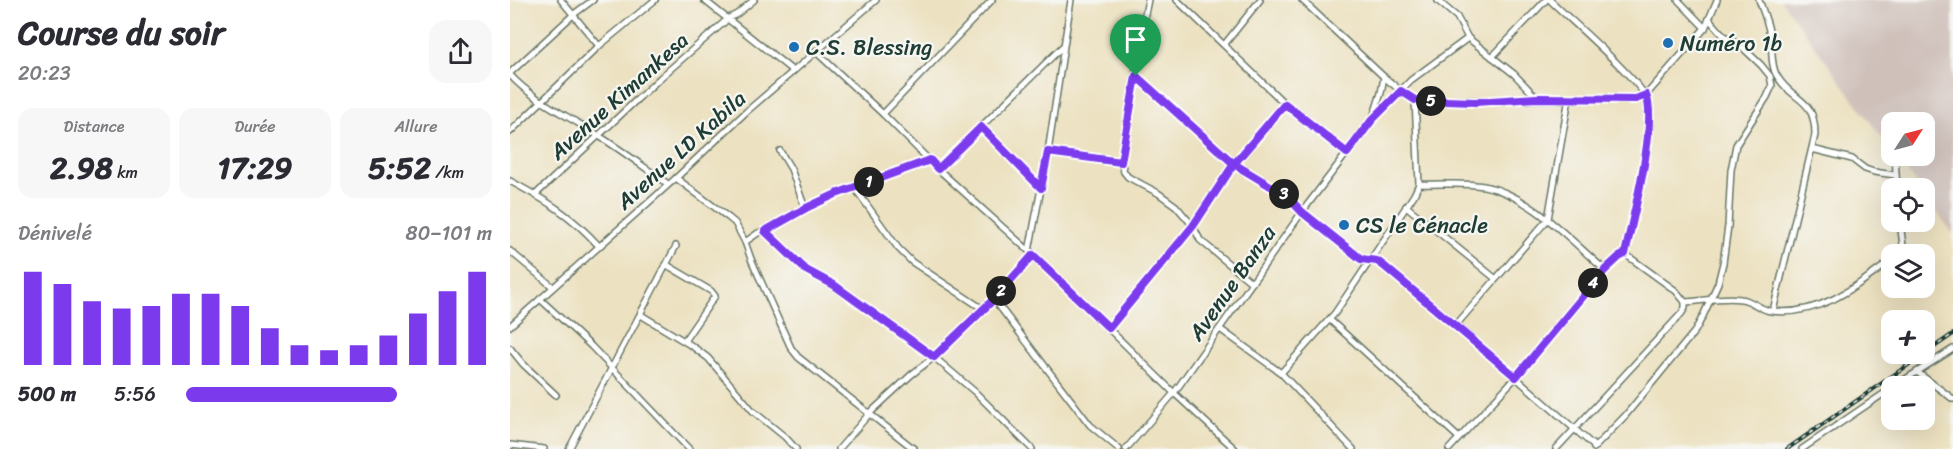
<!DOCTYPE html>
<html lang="fr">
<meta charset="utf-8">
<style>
body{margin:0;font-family:Sriracha,sans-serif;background:#f7f7f7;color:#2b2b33;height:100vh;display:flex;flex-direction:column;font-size:22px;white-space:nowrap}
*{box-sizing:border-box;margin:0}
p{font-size:20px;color:#7c7c81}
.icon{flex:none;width:33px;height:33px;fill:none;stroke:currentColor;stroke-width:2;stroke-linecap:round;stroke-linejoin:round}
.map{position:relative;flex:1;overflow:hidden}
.side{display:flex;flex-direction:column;background:#fff;width:510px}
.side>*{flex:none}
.needle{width:39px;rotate:54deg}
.tools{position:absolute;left:1371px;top:112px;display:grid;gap:12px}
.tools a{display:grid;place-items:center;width:54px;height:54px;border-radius:12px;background:#fff;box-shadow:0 6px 24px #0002;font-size:30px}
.pin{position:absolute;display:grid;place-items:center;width:51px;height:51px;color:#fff;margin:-62px -26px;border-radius:50% 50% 50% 0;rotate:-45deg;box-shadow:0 0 6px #0007}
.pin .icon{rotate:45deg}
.km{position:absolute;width:30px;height:30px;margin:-15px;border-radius:50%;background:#222;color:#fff;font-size:16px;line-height:30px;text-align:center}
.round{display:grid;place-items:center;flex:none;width:63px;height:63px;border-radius:18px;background:#f7f7f7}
.headline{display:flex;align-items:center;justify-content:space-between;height:102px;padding:0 18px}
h1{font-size:33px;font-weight:700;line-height:45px}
.metrics{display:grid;grid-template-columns:repeat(3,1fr);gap:9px;height:102px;padding:6px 18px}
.metrics div{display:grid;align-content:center;border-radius:15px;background:#f7f7f7;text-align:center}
.metrics b{font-size:30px;font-weight:700}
.metrics small{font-size:16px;font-weight:400}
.metrics p{font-size:16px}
.chart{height:168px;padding:12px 18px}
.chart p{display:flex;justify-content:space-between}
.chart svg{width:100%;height:108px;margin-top:6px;stroke:#7c3aed;stroke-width:6}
ul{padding:0 18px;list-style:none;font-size:20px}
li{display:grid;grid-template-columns:96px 72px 1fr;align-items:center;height:45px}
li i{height:15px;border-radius:8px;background:#7c3aed}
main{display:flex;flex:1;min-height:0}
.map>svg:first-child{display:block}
.industrial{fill:#cfc0ba}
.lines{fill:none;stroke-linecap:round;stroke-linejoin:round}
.street-casing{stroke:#677665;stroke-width:8}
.street{stroke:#fff;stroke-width:5}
.rail-casing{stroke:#1f3d34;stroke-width:4}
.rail{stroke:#f6f6f2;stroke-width:1.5;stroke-dasharray:4.5;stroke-linecap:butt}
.route-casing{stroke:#fff;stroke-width:12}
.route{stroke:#7c3aed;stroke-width:8}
.poi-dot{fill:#1f6fb2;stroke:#f6f6f2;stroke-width:2}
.labels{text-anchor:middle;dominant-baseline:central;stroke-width:4.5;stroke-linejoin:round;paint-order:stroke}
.poi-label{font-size:22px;fill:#1f3d34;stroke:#f6f6f2;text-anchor:start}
.street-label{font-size:22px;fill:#1f3d34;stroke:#f6f6f2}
</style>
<main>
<section class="side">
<div class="headline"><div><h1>Course du soir</h1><p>20:23</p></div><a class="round"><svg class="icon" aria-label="share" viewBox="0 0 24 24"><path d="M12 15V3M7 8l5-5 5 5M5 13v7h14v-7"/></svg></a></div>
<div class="metrics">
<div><p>Distance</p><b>2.98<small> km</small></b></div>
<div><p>Durée</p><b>17:29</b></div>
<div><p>Allure</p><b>5:52<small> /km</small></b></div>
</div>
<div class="chart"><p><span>Dénivelé</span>80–101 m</p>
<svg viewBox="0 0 160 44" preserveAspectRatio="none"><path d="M5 44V6M15 44V11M25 44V18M35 44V21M45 44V20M55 44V15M65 44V15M75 44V20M85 44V29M95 44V36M105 44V38M115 44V36M125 44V32M135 44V23M145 44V14M155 44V6"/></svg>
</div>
<ul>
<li><b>500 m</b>5:56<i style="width:69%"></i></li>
</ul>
</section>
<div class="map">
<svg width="1443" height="449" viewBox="0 0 1443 449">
<rect width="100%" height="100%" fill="#f6f6f2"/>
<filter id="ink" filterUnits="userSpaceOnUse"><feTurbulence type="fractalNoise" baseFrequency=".0167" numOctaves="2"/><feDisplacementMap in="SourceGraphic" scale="12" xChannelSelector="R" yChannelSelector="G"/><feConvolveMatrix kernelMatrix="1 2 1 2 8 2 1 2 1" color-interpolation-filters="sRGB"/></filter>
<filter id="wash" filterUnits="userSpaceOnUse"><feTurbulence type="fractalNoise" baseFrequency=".008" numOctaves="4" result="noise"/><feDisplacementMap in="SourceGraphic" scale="24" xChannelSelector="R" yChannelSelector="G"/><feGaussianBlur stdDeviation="1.35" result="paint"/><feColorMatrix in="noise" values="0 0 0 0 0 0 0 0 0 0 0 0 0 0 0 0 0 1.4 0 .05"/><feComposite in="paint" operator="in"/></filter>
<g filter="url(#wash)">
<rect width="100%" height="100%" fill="#ece1c0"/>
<!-- industrial -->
<path class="industrial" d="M1271,0H1443V234L1415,195L1414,189H1410L1386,156H1414V123H1382L1381,150Z"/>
</g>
<g filter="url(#ink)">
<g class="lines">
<defs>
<g id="street">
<path d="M51,0L89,46"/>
<path d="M194,0L283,71"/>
<path d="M638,0L630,38L625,76L724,163L683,226L690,240L742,283"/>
<path d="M667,0L775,104L837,153"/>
<path d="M792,0L874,77L897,96L905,100C979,102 1052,98 1126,99L1136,95L1195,28L1199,19"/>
<path d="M1040,0C1058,18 1132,82 1138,101C1147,129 1122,222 1115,254"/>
<path d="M1168,0L1195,28"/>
<path d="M1249,0C1253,11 1258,23 1260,35C1263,48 1260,65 1267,76C1283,103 1305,96 1305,135L1263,311"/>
<path d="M928,1L947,17L958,38L1004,74L1027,98"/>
<path d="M714,45L750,0"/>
<path d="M305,51L373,114L428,169L529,260L664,393L725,449"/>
<path d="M982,57L1036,0"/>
<path d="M0,73L64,14L83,0"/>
<path d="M0,75C25,102 59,116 89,136C113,151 135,168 158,184"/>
<path d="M775,104L724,163L777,196L792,212L851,259L867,261L874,266L946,325L1085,447"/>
<path d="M373,114L482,0"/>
<path d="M863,118L871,93L874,77"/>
<path d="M471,127L531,188"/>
<path d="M0,132L89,46L145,0"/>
<path d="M1302,149L1342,159L1355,169L1364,172L1385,175"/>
<path d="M270,151L281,169L295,208"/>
<path d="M538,152L611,162L625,76"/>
<path d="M1385,156L1387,189"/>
<path d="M428,169L552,47"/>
<path d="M166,178L219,218L225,223L235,242L248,233L255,231L296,270L324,285L424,357L465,392L522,449"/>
<path d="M0,181C37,201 60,214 89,246"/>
<path d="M909,184C930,185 953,182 974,186C1020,195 1060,240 1095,270L1109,257L1115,254L1166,291L1175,302"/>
<path d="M344,187L388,248L402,262L473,309"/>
<path d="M25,195L150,78L219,18L227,14L244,0"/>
<path d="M896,206L986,279"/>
<path d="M255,231L295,208L326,194L420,160"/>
<path d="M235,242L241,259L281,348L288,357L404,449"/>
<path d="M0,251L43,287"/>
<path d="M519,251L538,152L561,0"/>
<path d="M1387,255L1393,246L1390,222"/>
<path d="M157,265L201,291L205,296L174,341"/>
<path d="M30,299L81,346L179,449"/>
<path d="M483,300L523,255"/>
<path d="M1175,302C1193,301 1213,296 1231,299C1242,300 1250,310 1261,311C1308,317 1346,287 1382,260"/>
<path d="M131,315L182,346L198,358L243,411L275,437L286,449"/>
<path d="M820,320L949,438"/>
<path d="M946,325L1038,219L1059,98"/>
<path d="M0,326L166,178L236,112L366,0"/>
<path d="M599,328L683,226L666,206L648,193L618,177L614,172L611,162"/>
<path d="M710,329L771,373L843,449"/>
<path d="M0,348L13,364L46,395"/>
<path d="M1407,372L1443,399"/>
<path d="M771,373L825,313L904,195L909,184L905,100"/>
<path d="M1383,387L1443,349"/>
<path d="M0,445L34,449"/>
<path d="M1084,448L1115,416L1185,331L1193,316L1208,283L1213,263L1218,226L1221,170L1226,145L1257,97L1262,86L1260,76L1251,65L1231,46L1213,35L1199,19L1207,0"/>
<path d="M59,449L166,246"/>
<path d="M329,449L360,413L401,375L424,357L483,300L486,302L580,425L609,449"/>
<path d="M616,449L664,393L792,212L862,120L901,80L958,38"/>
<path d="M939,449L1006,377L1095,270"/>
<path d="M1046,449L1171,314L1175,308V302"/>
<path d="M1292,449L1382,388"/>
</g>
</defs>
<!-- street casing -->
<use href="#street" class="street-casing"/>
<!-- street -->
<use href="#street" class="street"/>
<defs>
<g id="rail">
<path d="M1414,354L1443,334"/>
<path d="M1277,449L1414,354"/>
</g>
</defs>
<!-- rail casing -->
<use href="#rail" class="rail-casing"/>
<!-- rail -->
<use href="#rail" class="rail"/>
</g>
</g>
<g class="lines" filter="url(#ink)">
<defs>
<path id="route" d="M626,76L611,162L538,152L531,188L471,127L428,169L420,160L326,194L296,208L255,231L296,270L324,285L424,357L483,300L523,255L599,328L683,226L724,164L777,196L792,212L851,259L867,261L874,266L1006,377L1095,270L1109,257L1115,254C1122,221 1148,123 1136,95L1126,99L1027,98L965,102L905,100L891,91L862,120L837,153L775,104L724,164L626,76"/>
</defs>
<!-- route casing -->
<use href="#route" class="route-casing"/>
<!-- route -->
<use href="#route" class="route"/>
</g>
<!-- markers -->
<g class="poi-dot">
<circle cx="1158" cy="43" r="6"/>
<circle cx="284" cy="47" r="6"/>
<circle cx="834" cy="225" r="6"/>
</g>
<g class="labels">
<!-- poi labels -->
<g class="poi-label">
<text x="1170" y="43">Numéro 1b</text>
<text x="296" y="47">C.S. Blessing</text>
<text x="846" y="225">CS le Cénacle</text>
</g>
<!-- street labels -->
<g class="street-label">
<text transform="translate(109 96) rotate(-42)">Avenue Kimankesa</text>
<text transform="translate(171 150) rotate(-42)">Avenue LD Kabila</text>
<text transform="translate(722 283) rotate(-55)">Avenue Banza</text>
</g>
</g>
</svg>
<div class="tools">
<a><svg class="needle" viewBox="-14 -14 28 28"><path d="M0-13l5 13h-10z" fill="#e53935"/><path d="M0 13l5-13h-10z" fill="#7c7c81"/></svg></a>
<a><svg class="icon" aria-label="locate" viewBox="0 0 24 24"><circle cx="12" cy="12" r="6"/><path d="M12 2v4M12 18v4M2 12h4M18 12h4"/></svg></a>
<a><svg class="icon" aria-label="layers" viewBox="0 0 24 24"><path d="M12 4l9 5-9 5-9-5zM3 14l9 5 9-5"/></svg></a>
<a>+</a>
<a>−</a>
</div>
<div class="pin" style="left:626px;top:76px;background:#1e9e55"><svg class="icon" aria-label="arrive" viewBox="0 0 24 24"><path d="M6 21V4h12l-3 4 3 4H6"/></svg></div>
<b class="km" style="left:359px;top:182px">1</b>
<b class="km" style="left:491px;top:291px">2</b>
<b class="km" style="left:774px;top:194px">3</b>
<b class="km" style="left:1083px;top:283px">4</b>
<b class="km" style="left:921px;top:101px">5</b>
</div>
</main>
